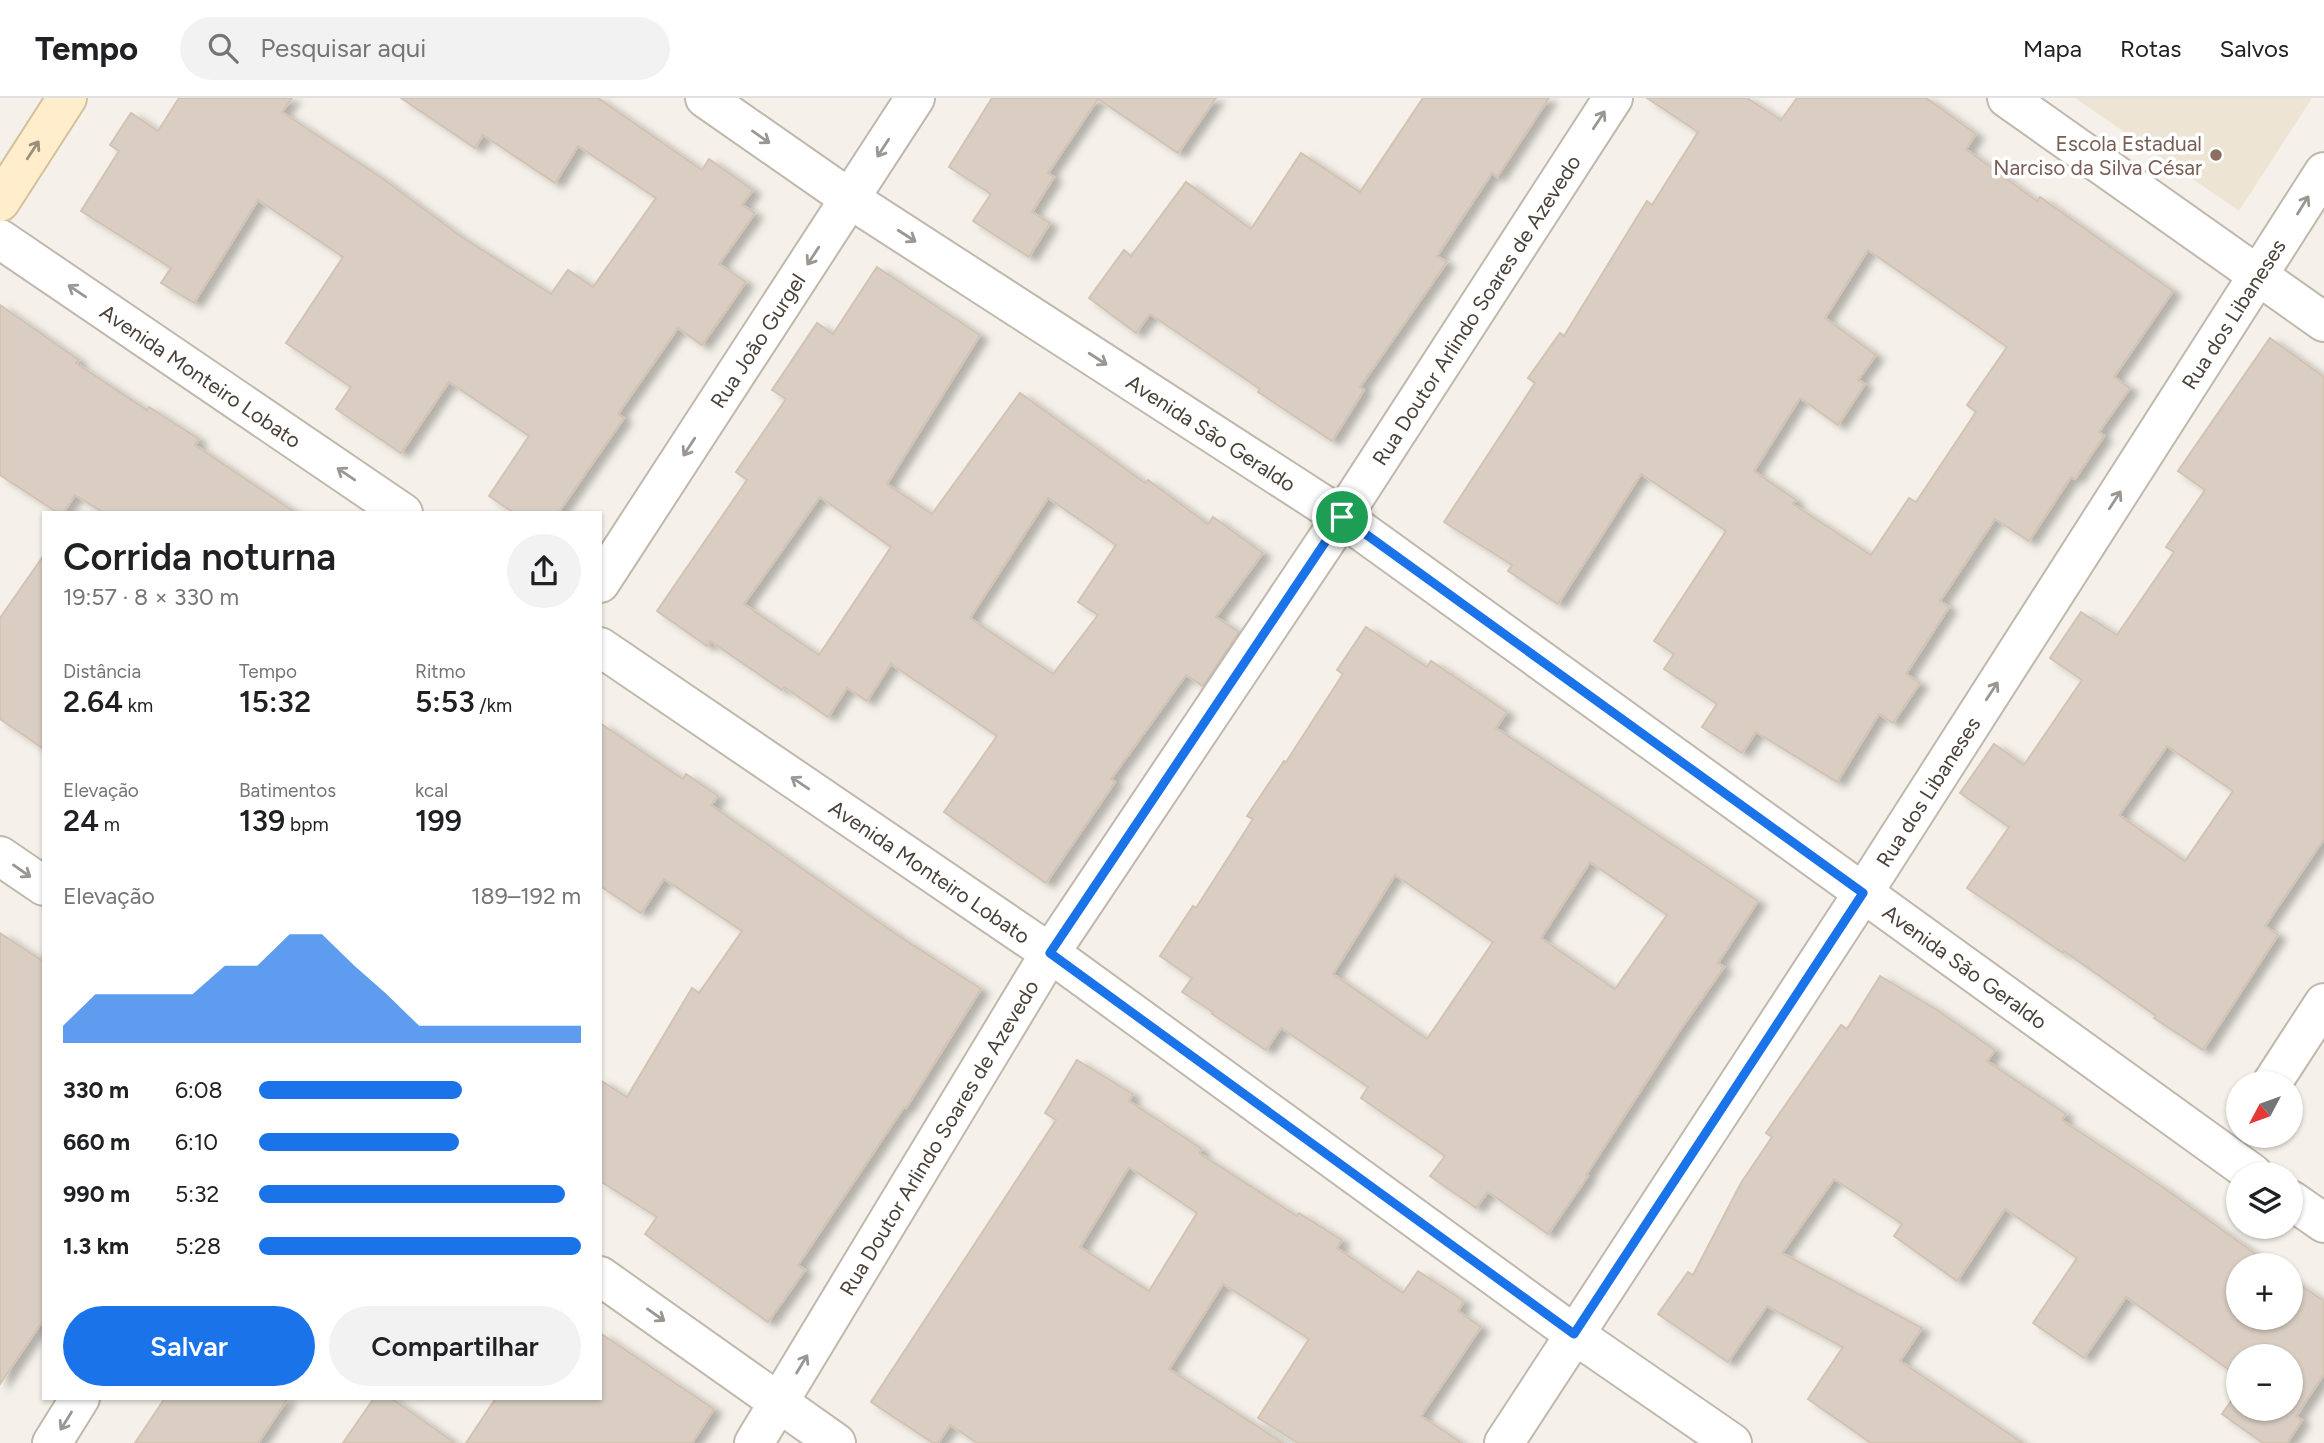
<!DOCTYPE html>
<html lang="pt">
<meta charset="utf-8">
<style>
body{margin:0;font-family:Figtree,sans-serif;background:#f2f2f2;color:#202124;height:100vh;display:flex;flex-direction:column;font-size:26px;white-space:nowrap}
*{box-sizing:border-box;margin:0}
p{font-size:23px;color:#757577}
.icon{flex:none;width:38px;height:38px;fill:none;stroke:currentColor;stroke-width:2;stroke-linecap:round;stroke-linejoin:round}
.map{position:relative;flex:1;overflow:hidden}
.side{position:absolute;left:42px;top:413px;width:560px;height:889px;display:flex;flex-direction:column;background:#fff;border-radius:0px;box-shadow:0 2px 5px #0004}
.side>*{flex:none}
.needle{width:46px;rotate:229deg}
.buttons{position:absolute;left:2226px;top:973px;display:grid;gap:14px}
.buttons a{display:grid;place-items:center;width:77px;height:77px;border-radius:50%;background:#fff;box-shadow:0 2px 5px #0004;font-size:35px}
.pin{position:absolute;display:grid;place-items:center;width:60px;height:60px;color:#fff;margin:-30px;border:4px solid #fff;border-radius:50%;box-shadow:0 2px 7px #0007}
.round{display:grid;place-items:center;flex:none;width:74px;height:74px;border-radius:37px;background:#f2f2f2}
.summary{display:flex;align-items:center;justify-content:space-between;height:119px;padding:0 21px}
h1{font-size:38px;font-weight:600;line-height:52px}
.stats{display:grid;grid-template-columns:repeat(3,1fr);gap:10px;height:119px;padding:7px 21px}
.stats div{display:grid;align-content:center}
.stats b{font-size:30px;font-weight:600}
.stats small{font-size:19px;font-weight:400}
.stats p{font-size:19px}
.chart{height:196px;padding:14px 21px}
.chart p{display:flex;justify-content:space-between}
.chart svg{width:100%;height:126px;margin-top:7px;fill:#1a73e8;opacity:.7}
.action{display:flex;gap:14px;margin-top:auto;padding:14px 21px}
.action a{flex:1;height:80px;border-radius:42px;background:#1a73e8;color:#fff;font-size:28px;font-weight:600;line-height:80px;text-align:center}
.action a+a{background:#f2f2f2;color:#202124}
ul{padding:0 21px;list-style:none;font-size:23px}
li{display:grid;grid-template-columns:112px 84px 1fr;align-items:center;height:52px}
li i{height:18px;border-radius:9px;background:#1a73e8}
header{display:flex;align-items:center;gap:42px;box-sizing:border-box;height:98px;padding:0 35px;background:#fff;border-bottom:2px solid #e0e0e0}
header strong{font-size:33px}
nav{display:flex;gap:38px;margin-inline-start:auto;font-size:24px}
.search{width:490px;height:63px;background:#f2f2f2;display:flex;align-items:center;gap:18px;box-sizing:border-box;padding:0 24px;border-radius:38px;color:#757577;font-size:26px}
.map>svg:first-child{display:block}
.education{fill:#eee4d4}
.building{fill:#dacec3;stroke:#d2c3b3;stroke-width:2;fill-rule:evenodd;filter:url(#shadow)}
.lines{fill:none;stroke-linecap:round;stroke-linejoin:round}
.street-casing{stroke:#c1b8ad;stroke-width:42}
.secondary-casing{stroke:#d5c09a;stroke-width:42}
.street{stroke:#fff;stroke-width:38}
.secondary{stroke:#ffedcb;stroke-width:38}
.oneway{stroke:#9b9692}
.oneway2{stroke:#9b8e7a}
.route-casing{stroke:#fff;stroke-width:14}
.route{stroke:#1a73e8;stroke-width:9}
.education-dot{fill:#8d6e63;stroke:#fff;stroke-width:2.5}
.labels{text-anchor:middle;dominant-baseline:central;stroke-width:7;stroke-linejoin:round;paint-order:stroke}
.education-label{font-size:21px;fill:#785e54;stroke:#fff;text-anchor:end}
.street-label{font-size:21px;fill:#4a4138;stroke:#fff}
</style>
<header>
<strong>Tempo</strong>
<div class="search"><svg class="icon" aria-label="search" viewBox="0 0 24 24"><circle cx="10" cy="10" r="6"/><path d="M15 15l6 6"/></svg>Pesquisar aqui</div>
<nav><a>Mapa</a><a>Rotas</a><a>Salvos</a></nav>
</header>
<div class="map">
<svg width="2324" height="1345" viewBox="0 0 2324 1345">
<defs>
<filter id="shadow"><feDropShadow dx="8" dy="4.5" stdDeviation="3.5" flood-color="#0004"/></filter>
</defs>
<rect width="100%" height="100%" fill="#f5f1ea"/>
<!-- education -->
<path class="education" d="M2075,0H2312L2239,113Z"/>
<!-- building -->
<g class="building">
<path d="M179,0H292L282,14L382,80L459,137L551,196L568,172L593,189L656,100L578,48L555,85L483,37L475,50L401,0H598L702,72L709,61L753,92L742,107L755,115L719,166L746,184L702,247L678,230L618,316L624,320L558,415H514L489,398L529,338L449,284L401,355L336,311L351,289L286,245L343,159L258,102L194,205L161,185L171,170L81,113L119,53L110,47L131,15L158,33Z"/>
<path d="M992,0H1216L1178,55L1098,1L1048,75L1054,79L1032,114L1050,125L1029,159L973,123L991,96L949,69Z"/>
<path d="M1423,0H1549L1497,79L1492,75L1437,158L1447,164L1360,289L1364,292L1332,343L1258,294L1260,291L1150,216L1136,235L1089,200L1124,152L1131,158L1186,84L1251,131L1301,55L1360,94Z"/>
<path d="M1647,0H1747L1781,22L1797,0H1926L1976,36L1966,51L2037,103L2040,99L2173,193L2114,279L2130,290L2099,334L2104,338L2075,381L2071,379L2029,443L1995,421L1940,503L1949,509L1906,576L1920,585L1893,625L1879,616L1837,684L1756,634L1742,655L1702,629L1717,606L1664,571L1674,556L1654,543L1726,433L1641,376L1558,506L1508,473L1512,467L1444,424L1535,285L1528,280L1560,235L1564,238L1647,103L1652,107L1698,34ZM1868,152L2007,249L1967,307L1976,314L1916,404L1909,400L1871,457L1793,406L1796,402L1754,373L1800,300L1838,327L1865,286L1858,282L1876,257L1825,220Z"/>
<path d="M877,169L980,237L887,386L932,416L1020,295L1145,385L1148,382L1208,426L1213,419L1263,455L1216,519L1239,534L1203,588L1186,577L1111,681L1115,684L1046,785L944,714L997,638L891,566L867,603L847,590L828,619L784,589L782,592L710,543L707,548L657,513L747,382L736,374L786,301L772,292L817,225L833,236ZM820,399L891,449L819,557L744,506ZM1048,400L1116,447L1078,504L1098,517L1053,576L970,520Z"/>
<path d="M0,207L79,262L76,265L147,312L149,309L199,341L195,347L296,415H104L75,397L63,415H58L0,377Z"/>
<path d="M2270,240L2324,279V741L2265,828L2278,837L2203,952L2154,920L2156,918L2064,853L2063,855L1967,790L2009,729L1960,695L1994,646L2024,667L2082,582L2050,560L2081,514L2117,537L2174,454L2166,449L2205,392L2178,373ZM2167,648L2233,693L2185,763L2119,717Z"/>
<path d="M44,457V651L0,621V520Z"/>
<path d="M1366,529L1427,569L1431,563L1507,614L1496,630L1758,803L1718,865L1724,869L1678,935L1586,1077L1588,1078L1548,1136L1488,1094L1476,1110L1430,1078L1445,1058L1361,1000L1368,989L1281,930L1266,952L1212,916L1213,914L1182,894L1192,880L1160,858L1193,808L1196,810L1253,721L1247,718L1284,663L1286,664L1343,576L1337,572ZM1590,764L1667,817L1615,891L1541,840ZM1395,777L1493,844L1427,941L1333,876Z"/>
<path d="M600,625L683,681L686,676L718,698L711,707L899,838L981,891L906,1010L904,1009L798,1167L805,1172L768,1224L645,1136L657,1119L600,1083V982L627,999L692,890L699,895L742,833L664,781L641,815L600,788Z"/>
<path d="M0,835L44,864V1221L0,1286Z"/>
<path d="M1880,878L1937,912L1995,952L1987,963L2066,1016L2062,1022L2161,1088L2271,1167H2238V1220H2291V1181L2324,1203V1276L2296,1318L2302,1322L2287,1345H2263L2222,1316L2238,1293V1311H2291V1258H2238V1278L2126,1199L2084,1260L2033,1225L2077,1160L2005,1111L1957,1183L1894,1138L1902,1126L1834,1081L1782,1155L1922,1230L1900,1263L2023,1345H1871L1808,1301L1843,1249L1767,1208L1728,1264L1658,1216L1688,1174L1693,1177L1741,1085L1772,1039L1766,1035L1841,927L1847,931Z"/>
<path d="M1077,962L1133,996L1129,1003L1202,1051L1199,1055L1297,1118L1299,1115L1342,1142L1337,1150L1403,1195L1418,1173L1464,1203L1458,1213L1481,1229L1421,1318L1462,1345H1298L1258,1320L1309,1241L1223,1186L1169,1271L1283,1345H977L950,1327L938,1345H933L871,1304L1056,1022L1045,1015ZM1129,1069L1197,1115L1149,1193L1080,1149Z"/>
<path d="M600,1235L714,1311L692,1345H466L496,1300H600Z"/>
<path d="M165,1300H288L258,1345H135Z"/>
<path d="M374,1300H391L455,1345H343Z"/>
</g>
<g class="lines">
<defs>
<g id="street">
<path id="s1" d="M705,0L850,101L1342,419L2253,1076"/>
<path d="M2007,0L2324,224"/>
<path id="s2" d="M0,141L403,415"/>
<path id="s3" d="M600,485L915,0"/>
<path id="s4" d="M600,549L1050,855L1574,1236L1732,1345"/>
<path d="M0,758L44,788"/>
<path d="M2272,985L2324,905"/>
<path d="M2291,1102L2324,1125"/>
<path d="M600,1178L836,1345"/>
<path d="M52,1345L80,1300"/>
<path id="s5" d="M754,1345L1050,855L1342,419L1613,0"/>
<path id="s6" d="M1504,1345L1863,795L2324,74"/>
</g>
<path id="secondary" d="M0,104L67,0"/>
</defs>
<!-- street casing -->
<use href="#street" class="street-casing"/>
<!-- secondary casing -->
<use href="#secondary" class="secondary-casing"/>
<!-- street -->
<use href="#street" class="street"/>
<!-- secondary -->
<use href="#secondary" class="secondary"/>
</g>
<!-- one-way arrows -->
<defs><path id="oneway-shaft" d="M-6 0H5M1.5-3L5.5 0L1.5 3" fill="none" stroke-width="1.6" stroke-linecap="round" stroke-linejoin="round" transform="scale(1.75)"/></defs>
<g class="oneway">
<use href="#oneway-shaft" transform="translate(1599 22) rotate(-57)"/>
<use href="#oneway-shaft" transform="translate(761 39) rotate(35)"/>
<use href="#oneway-shaft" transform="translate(883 50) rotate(123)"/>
<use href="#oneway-shaft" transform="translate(2303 107) rotate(-58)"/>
<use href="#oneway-shaft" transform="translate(907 138) rotate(33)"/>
<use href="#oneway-shaft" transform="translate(813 158) rotate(123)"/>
<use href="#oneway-shaft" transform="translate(77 193) rotate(-146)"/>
<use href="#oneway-shaft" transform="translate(1098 261) rotate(33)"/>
<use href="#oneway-shaft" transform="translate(689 349) rotate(123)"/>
<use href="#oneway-shaft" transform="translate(346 376) rotate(-146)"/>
<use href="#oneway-shaft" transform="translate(2115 402) rotate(-57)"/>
<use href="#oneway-shaft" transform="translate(1992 593) rotate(-57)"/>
<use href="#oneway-shaft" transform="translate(800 685) rotate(-146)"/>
<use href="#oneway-shaft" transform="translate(22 773) rotate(35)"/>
<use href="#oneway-shaft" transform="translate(656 1217) rotate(35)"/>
<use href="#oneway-shaft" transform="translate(802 1266) rotate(-59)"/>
<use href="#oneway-shaft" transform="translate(66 1323) rotate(122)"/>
</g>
<use class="oneway2" href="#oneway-shaft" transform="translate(33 52) rotate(-57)"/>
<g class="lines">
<defs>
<path id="route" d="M1342,419L1863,795L1574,1236L1050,855Z"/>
</defs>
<!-- route casing -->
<use href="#route" class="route-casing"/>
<!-- route -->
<use href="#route" class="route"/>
</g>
<!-- markers -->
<circle class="education-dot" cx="2216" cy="57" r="7"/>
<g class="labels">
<!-- education labels -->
<g class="education-label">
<text x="2202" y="45">Escola Estadual<tspan x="2202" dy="24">Narciso da Silva César</tspan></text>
</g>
<!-- street labels -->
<g class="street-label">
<text stroke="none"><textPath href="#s5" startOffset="1344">Rua Doutor Arlindo Soares de Azevedo</textPath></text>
<text stroke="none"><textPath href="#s6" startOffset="1344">Rua dos Libaneses</textPath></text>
<text stroke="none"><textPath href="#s3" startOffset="289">Rua João Gurgel</textPath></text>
<text stroke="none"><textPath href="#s2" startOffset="243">Avenida Monteiro Lobato</textPath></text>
<text stroke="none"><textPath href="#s1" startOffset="607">Avenida São Geraldo</textPath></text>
<text stroke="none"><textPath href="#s6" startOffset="777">Rua dos Libaneses</textPath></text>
<text stroke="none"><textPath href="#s4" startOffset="399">Avenida Monteiro Lobato</textPath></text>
<text stroke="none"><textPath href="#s1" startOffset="1531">Avenida São Geraldo</textPath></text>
<text stroke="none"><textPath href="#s5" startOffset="357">Rua Doutor Arlindo Soares de Azevedo</textPath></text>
</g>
</g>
</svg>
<div class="buttons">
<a><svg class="needle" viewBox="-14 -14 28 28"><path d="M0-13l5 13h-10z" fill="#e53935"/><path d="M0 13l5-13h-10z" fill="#757577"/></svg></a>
<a><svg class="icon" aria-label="layers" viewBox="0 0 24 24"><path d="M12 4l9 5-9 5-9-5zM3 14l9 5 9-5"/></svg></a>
<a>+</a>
<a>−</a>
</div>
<div class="pin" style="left:1342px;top:419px;background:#1e9e55"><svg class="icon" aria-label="arrive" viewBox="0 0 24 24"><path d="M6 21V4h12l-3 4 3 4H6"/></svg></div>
<section class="side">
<div class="summary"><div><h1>Corrida noturna</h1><p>19:57 · 8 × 330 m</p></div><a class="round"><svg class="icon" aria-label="share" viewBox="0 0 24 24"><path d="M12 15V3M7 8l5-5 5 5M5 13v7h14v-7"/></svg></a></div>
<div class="stats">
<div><p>Distância</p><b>2.64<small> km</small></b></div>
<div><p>Tempo</p><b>15:32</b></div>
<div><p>Ritmo</p><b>5:53<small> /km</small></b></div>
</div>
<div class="stats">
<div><p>Elevação</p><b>24<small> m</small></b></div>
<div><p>Batimentos</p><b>139<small> bpm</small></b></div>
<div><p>kcal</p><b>199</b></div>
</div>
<div class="chart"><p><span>Elevação</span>189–192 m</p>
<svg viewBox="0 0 160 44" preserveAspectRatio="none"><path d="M0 44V38L10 27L20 27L30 27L40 27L50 17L60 17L70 6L80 6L90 17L100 27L110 38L120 38L130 38L140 38L150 38L160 38V44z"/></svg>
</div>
<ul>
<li><b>330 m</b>6:08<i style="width:63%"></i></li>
<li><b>660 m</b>6:10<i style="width:62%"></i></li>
<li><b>990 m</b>5:32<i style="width:95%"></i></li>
<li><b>1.3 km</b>5:28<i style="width:100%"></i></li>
</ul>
<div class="action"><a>Salvar</a><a>Compartilhar</a></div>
</section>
</div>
